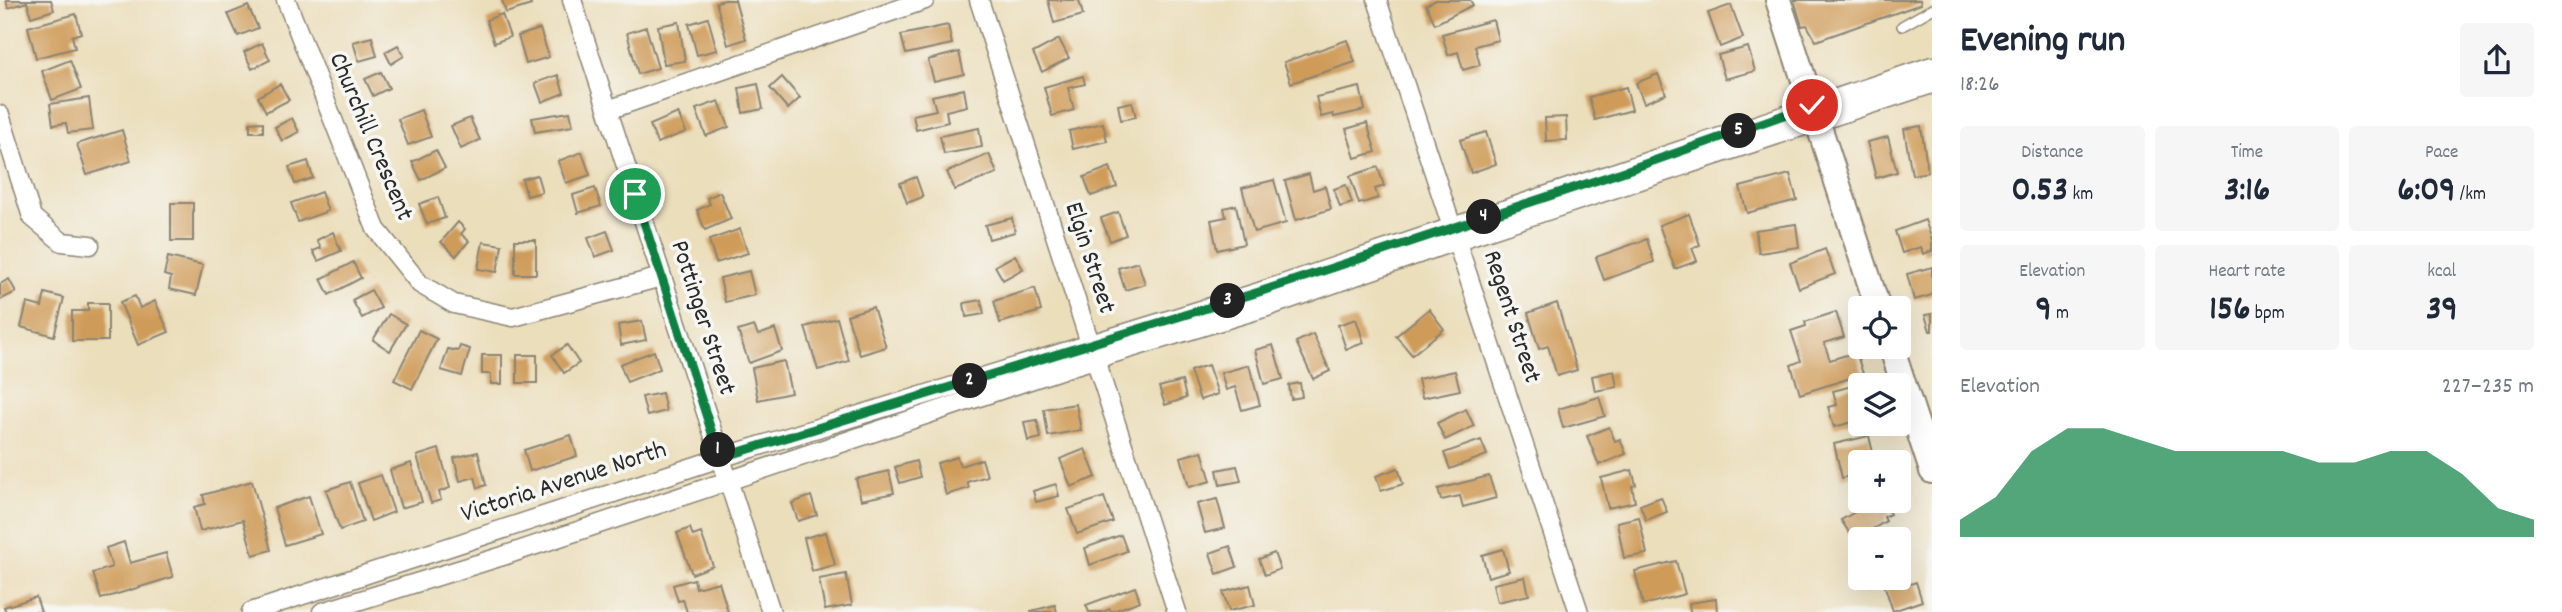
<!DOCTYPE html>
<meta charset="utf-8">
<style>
body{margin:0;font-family:Dekko,sans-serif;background:#f6f6f7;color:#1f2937;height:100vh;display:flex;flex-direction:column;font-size:26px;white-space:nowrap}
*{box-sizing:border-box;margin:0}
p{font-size:23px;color:#747a83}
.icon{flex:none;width:38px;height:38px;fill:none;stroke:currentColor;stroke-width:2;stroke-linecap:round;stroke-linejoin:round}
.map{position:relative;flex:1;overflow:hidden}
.panel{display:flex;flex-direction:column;background:#fff;width:630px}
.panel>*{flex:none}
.controls{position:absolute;left:1848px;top:296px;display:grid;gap:14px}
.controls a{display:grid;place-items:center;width:63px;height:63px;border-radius:7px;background:#fff;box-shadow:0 7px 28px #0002;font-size:35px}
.pin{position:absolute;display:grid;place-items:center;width:60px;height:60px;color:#fff;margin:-30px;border:4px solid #fff;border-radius:50%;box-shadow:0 2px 7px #0007}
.km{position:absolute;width:35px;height:35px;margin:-18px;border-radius:50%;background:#222;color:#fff;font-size:19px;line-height:35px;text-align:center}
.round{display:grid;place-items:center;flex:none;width:74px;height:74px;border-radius:7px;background:#f6f6f7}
.overview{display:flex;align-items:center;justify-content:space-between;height:119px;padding:0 28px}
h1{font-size:38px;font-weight:700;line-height:52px}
.figures{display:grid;grid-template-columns:repeat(3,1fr);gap:10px;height:119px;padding:7px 28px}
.figures div{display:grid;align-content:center;border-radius:7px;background:#f6f6f7;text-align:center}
.figures b{font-size:35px;font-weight:700}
.figures small{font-size:19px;font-weight:400}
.figures p{font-size:19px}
.chart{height:196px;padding:14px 28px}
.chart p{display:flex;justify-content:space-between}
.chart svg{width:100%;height:126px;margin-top:7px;fill:#0b8043;opacity:.7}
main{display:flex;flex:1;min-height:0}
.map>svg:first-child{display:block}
.building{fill:#cf9b59}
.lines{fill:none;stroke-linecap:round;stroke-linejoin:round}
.lane-casing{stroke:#8b8473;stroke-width:12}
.street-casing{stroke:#8b8473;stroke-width:21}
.secondary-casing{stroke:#8b8473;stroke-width:28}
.lane{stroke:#fff;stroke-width:9}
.street{stroke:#fff;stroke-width:18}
.secondary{stroke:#fff;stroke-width:24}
.route-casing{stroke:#fff;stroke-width:14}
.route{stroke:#0b8043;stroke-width:9}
.labels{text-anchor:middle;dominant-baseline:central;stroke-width:7;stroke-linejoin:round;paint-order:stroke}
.street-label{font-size:26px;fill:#2b2b2b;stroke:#f6f6f2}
</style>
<main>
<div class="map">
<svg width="1932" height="612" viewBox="0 0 1932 612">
<rect width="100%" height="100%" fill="#f6f6f2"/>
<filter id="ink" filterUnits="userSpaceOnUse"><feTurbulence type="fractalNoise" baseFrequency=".0143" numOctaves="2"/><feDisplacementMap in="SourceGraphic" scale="14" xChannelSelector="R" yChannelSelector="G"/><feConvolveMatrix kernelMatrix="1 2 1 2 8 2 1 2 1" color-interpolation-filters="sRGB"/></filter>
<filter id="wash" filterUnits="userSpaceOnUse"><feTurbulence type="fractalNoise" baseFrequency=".00686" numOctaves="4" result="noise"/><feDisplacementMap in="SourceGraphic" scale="28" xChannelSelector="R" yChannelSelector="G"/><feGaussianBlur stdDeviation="1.57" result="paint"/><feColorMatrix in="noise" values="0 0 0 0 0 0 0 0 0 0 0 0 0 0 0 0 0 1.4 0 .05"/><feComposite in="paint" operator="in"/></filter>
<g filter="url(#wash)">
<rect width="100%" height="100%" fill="#ebdebb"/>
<g id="blocks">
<!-- building -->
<g class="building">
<path d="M6,0H51L54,10L31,17L27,2L8,8Z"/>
<path d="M502,0H529L531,5L506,13Z"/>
<path d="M725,0H735L746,39L728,45L716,2Z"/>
<path d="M1048,0H1079L1083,15L1054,23Z"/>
<path d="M1436,0H1470L1473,5L1435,24L1426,5Z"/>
<path d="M1794,0H1920L1921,4L1816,41L1807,25L1802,26Z"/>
<path d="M1731,5L1743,38L1720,47L1708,13Z"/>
<path d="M248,6L258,28L238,36L228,14Z"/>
<path d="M76,14L81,33L72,36L75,48L36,58L28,27Z"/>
<path d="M502,14L510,37L494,43L486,20Z"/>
<path d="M708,18L717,50L697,55L689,24Z"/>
<path d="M1493,20L1498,40L1475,46L1480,65L1463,70L1458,52L1448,55L1442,34Z"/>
<path d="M679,22L685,61L664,64L658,26Z"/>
<path d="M948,25L952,44L906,54L901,35Z"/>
<path d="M646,27L658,68L638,74L627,33Z"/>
<path d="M540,29L549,57L526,64L518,36Z"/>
<path d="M372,37L377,56L359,61L353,42Z"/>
<path d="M1059,39L1069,58L1042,72L1033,53Z"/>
<path d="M1347,40L1355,62L1291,83L1284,62Z"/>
<path d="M262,43L270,60L252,69L244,52Z"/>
<path d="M398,45L404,56L391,64L385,52Z"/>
<path d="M1748,47L1755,71L1725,79L1718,55Z"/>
<path d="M959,52L964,74L934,81L928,60Z"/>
<path d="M70,60L81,89L52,100L42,71Z"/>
<path d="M381,72L389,88L373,96L365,79Z"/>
<path d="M1658,74L1666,94L1644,103L1636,83Z"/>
<path d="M558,75L564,93L542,102L535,83Z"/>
<path d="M1083,76L1085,84L1068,88L1074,110L1052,116L1044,87Z"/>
<path d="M782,77L800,98L788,109L770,88Z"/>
<path d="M280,84L289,100L266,112L258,97Z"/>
<path d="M758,84L763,109L743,113L739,88Z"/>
<path d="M1360,87L1365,110L1334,117L1333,114L1321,117L1316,97Z"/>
<path d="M1626,87L1632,110L1595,120L1589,97Z"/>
<path d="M964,89L967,106L946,111L948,122L916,130L913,115L936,110L932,96Z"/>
<path d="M89,98L93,130L68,133L66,123L53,125L50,104Z"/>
<path d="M719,101L729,127L706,136L696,109Z"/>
<path d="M1132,102L1136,117L1121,120L1118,105Z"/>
<path d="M421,110L431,137L408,145L398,119Z"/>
<path d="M570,112L573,126L535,132L532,118Z"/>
<path d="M678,113L686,132L657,143L650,125Z"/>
<path d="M1566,117L1567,140L1546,141L1545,118Z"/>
<path d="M292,118L299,132L282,141L275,127Z"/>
<path d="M470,118L480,140L461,149L451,126Z"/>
<path d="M263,122V132H250V123Z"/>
<path d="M1103,123L1107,141L1073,149L1069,131Z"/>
<path d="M1367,123L1376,152L1355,158L1346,129Z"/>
<path d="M1921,126L1928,172L1912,175L1904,129Z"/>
<path d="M979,128L982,147L944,154L940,136Z"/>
<path d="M122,130L131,161L87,175L77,144Z"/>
<path d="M1486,132L1496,164L1471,173L1460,140Z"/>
<path d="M1888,137L1897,172L1876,178L1867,142Z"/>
<path d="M436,150L445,168L421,180L412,162Z"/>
<path d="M582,152L590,175L566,183L558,161Z"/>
<path d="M989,154L997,173L955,190L947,172Z"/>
<path d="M308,161L313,178L295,184L289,167Z"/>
<path d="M1110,167L1117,187L1091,196L1084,177Z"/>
<path d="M1378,167L1384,186L1375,189L1378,198L1359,204L1350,176Z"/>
<path d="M1309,174L1313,190L1325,186L1331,209L1296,220L1285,181Z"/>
<path d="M1790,174L1797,200L1747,213L1740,187Z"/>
<path d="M537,175L542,192L527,196L522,179Z"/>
<path d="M916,177L923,197L907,203L900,183Z"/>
<path d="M1274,180L1286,223L1254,232L1242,188Z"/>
<path d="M1346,185L1352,203L1340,207L1334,189Z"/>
<path d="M595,188L601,206L578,213L573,195Z"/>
<path d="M321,192L328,211L298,222L291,203Z"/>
<path d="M720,192L731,219L705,230L697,210L710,204L707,198Z"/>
<path d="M438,197L445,218L427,224L419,204Z"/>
<rect x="171" y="203" width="22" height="38"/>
<path d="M1236,205L1244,244L1217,250L1211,220L1226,217L1224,208Z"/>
<path d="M1118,212L1126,235L1110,241L1101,218Z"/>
<path d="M1689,214L1700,245L1692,248L1697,261L1675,269L1659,225Z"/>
<path d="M1012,218L1015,232L989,239L985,225Z"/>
<path d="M1925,220L1932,240V251L1923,254L1921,247L1902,253L1895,231Z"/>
<path d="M458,222L465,229L461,234L469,241L456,256L441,242Z"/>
<path d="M1796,224L1799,247L1759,253L1755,230Z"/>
<path d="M740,229L748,253L716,263L709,240Z"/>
<path d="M607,231L614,250L595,257L588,238Z"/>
<path d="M333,232L341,251L318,261L313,251L321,248L317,240Z"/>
<path d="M1647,239L1654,262L1604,280L1596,257Z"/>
<rect x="515" y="240" width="21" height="34"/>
<path d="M483,242L502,245L497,272L478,269Z"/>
<path d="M1825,249L1835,274L1799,288L1790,263Z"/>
<path d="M1015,255L1023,269L1003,280L995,266Z"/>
<path d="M168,257L203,265L196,295L169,289L171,277L164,275Z"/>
<path d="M353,262L361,278L329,295L321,279Z"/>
<path d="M1138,262L1145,284L1125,290L1118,268Z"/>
<path d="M1932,267V295L1914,300L1907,274Z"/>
<path d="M749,271L755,295L725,302L720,278Z"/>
<path d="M9,279L16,292L0,300V284Z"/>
<path d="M1035,288L1041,311L1000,323L994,301Z"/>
<path d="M371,290L381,308L362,318L352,300Z"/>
<path d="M45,293L64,298L54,336L21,327L27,303L42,307Z"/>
<path d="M135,296L140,308L155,301L169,332L138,345L120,302Z"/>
<path d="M981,300L984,314L966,317L964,303Z"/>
<path d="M88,303H108V341H72V311H88Z"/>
<path d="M1557,303L1577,370L1557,376L1548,346L1539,349L1528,313Z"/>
<path d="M873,307L886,347L860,355L847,315Z"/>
<path d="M1429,309L1444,329L1412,355L1396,336Z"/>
<path d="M1836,312L1844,337L1824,343L1830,360L1856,352L1863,374L1800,394L1791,365L1801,361L1791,331L1806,326L1805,322Z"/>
<path d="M389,314L406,324L390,351L373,340Z"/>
<path d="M1932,314V331H1930L1925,315Z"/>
<path d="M837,318L849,361L818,370L805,327Z"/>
<path d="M1356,319L1364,343L1346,349L1338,325Z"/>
<path d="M642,321L646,340L621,345L618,325Z"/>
<path d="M754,326L758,335L775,329L782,351L749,363L738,331Z"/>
<path d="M419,330L437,339L412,389L394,380Z"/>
<path d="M1313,334L1330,371L1313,379L1296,342Z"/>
<path d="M567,345L579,363L564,373L552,355Z"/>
<path d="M1273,345L1283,379L1264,384L1255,350Z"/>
<path d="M460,346L470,349L462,376L441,370L448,349L458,351Z"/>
<path d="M654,351L660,369L627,382L620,364Z"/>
<path d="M482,355H502V384H491V374H482Z"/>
<rect x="517" y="355" width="20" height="28"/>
<path d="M784,361L791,393L758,400L752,368Z"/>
<path d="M1208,365L1218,394L1200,400L1190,371Z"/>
<path d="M1249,365L1260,405L1242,410L1235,387L1226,390L1221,373Z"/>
<path d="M1455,371L1460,390L1422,398L1418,379Z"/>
<path d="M1614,371L1617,387L1595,391L1592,376Z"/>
<path d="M1182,381L1186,398L1165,405L1159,387Z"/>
<path d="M1300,383L1302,397L1291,399L1289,385Z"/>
<path d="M1852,386L1856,400L1860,399V420L1834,427L1828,407L1837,405L1833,391Z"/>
<path d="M662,393L666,411L647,416L642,397Z"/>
<path d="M1599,397L1605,416L1563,428L1558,409Z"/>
<path d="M1076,404L1081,430L1048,436L1044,409Z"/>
<path d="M1466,409L1474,426L1445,440L1437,423Z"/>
<path d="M1037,420L1041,438L1028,441L1024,422Z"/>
<path d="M1609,427L1615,441L1620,439L1626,454L1599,465L1587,436Z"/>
<path d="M571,435L577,456L530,471L524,450Z"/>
<path d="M1869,436L1874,457L1890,453L1892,462H1860V473L1842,478L1834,444Z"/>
<path d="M1481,440L1487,455L1450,469L1444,453Z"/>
<path d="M439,449L450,488L439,492L441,500L431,503L417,456Z"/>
<path d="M1085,449L1096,477L1071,487L1060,459Z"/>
<path d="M1202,451L1211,481L1189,487L1181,457Z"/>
<path d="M478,452L486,485L478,488L475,477L460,481L454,458Z"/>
<path d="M957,457L960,466L982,459L987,476L967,482L969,488L946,495L937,463Z"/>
<path d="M916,461L920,477L900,483L895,467Z"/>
<path d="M411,463L422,502L401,508L390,470Z"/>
<path d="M1237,466L1241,481L1220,485L1217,470Z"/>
<path d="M1398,468L1403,484L1381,491L1376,476Z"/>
<path d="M1632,470L1636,485L1632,486L1635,502L1608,508L1601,478Z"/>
<path d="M889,471L894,493L861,500L856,479Z"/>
<path d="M381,475L394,512L371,521L358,483Z"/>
<path d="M1489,476L1496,498L1463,507L1460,496L1441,500L1438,489Z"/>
<path d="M252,481L271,550L253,555L243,520L200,531L194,507L205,504L203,495Z"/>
<path d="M350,482L363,522L340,530L326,490Z"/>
<path d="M1056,484L1059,496L1036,502L1033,491Z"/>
<path d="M309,496L321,534L285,545L274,508Z"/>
<path d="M811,496L817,515L798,521L792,503Z"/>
<path d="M1104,497L1113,522L1077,534L1068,509Z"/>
<path d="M1661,497L1667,512L1646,520L1640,505Z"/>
<path d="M1217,499L1225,528L1205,533L1197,504Z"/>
<path d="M1865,500H1882L1890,514L1884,517L1886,521L1854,540L1841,520L1855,512L1852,508Z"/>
<path d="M1639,517L1647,554L1624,558L1617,522Z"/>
<path d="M690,528L693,536L701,533L713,566L692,574L677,533Z"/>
<path d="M826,532L835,565L812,571L804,538Z"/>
<path d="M1121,535L1127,551L1090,565L1085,548Z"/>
<path d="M124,542L130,563L166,553L173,577L101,599L93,573L112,567L106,548Z"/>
<path d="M1230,546L1237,567L1217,574L1210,553Z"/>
<path d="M1503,549L1509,571L1488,577L1482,555Z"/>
<path d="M1274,553L1280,569L1265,575L1259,559Z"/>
<path d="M1676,561L1685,594L1643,605L1635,571Z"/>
<path d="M846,574L852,605L825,610L819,579Z"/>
<path d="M1901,575L1905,586L1916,582L1922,601L1893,611L1883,581Z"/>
<path d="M1525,577L1529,595L1497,602L1493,584Z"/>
<path d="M694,579L696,588L719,582L728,612H687L683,600L678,601L673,585Z"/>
<path d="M1250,585L1255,605L1229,611L1223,592Z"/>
<path d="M1135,587L1140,601L1111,612L1110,609L1103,612H1089L1086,605Z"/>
<path d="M36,597L41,612H6L4,607Z"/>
<path d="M1716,599L1717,612H1690L1689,603Z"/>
<path d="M1055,605L1057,612H1031V611Z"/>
</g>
</g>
</g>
<g filter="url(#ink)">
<use href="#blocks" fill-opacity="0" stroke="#8b8473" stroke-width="2"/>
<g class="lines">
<defs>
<path id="lane" d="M1902,26L1932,9"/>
<g id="street">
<path d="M286,0L376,229L420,284L454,304L513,317L661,277"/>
<path d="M572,0L771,612"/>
<path d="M979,0L1177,612"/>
<path d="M1377,0L1579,612"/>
<path d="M608,110L925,0"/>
<path d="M0,115L32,217L62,242L90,245"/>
<path d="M251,612L720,458L1259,292L1932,66"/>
<path d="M322,612L503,556L1072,366L1264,308L1458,240L1932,84"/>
</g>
<g id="secondary">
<path d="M1778,0L1878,308"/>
<path d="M1891,346L1932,471"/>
</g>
</defs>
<!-- lane casing -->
<use href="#lane" class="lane-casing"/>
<!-- street casing -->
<use href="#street" class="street-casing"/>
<!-- secondary casing -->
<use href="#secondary" class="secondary-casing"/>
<!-- lane -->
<use href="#lane" class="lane"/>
<!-- street -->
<use href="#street" class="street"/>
<!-- secondary -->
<use href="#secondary" class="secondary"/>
</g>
</g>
<g class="lines" filter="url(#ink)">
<defs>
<path id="route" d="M635,194L720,458L1259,292L1622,172L1812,105"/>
</defs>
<!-- route casing -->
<use href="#route" class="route-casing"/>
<!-- route -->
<use href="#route" class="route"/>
</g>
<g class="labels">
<!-- street labels -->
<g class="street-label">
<text transform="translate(370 137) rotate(67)">Churchill Crescent</text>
<text transform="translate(1089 258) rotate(72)">Elgin Street</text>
<text transform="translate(1511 317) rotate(72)">Regent Street</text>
<text transform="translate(702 318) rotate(72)">Pottinger Street</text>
<text transform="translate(564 483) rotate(-18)">Victoria Avenue North</text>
</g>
</g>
</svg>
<div class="controls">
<a><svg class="icon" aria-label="locate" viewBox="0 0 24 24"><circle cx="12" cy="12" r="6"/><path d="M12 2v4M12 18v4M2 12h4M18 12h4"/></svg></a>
<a><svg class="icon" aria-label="layers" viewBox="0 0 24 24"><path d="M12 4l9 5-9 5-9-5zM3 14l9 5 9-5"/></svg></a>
<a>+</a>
<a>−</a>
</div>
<div class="pin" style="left:635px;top:194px;background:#1e9e55"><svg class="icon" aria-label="arrive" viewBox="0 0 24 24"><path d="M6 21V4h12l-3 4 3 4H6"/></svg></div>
<div class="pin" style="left:1812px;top:105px;background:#d93025"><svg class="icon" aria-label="check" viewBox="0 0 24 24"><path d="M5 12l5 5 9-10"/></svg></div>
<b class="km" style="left:718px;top:450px">1</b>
<b class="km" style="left:970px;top:381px">2</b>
<b class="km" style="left:1228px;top:301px">3</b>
<b class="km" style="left:1484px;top:217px">4</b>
<b class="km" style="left:1739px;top:131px">5</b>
</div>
<section class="panel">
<div class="overview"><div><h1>Evening run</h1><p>18:26</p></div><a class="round"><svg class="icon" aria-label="share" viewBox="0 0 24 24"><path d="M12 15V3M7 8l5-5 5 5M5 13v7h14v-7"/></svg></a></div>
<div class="figures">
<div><p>Distance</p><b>0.53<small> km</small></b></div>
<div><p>Time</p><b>3:16</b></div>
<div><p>Pace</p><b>6:09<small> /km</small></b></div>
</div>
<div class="figures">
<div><p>Elevation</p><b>9<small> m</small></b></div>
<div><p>Heart rate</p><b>156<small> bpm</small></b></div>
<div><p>kcal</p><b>39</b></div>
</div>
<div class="chart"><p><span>Elevation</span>227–235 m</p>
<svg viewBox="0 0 160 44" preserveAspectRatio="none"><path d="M0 44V38L10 30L20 14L30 6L40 6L50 10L60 14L70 14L80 14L90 14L100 18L110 18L120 14L130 14L140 22L150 34L160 38V44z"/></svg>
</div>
</section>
</main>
